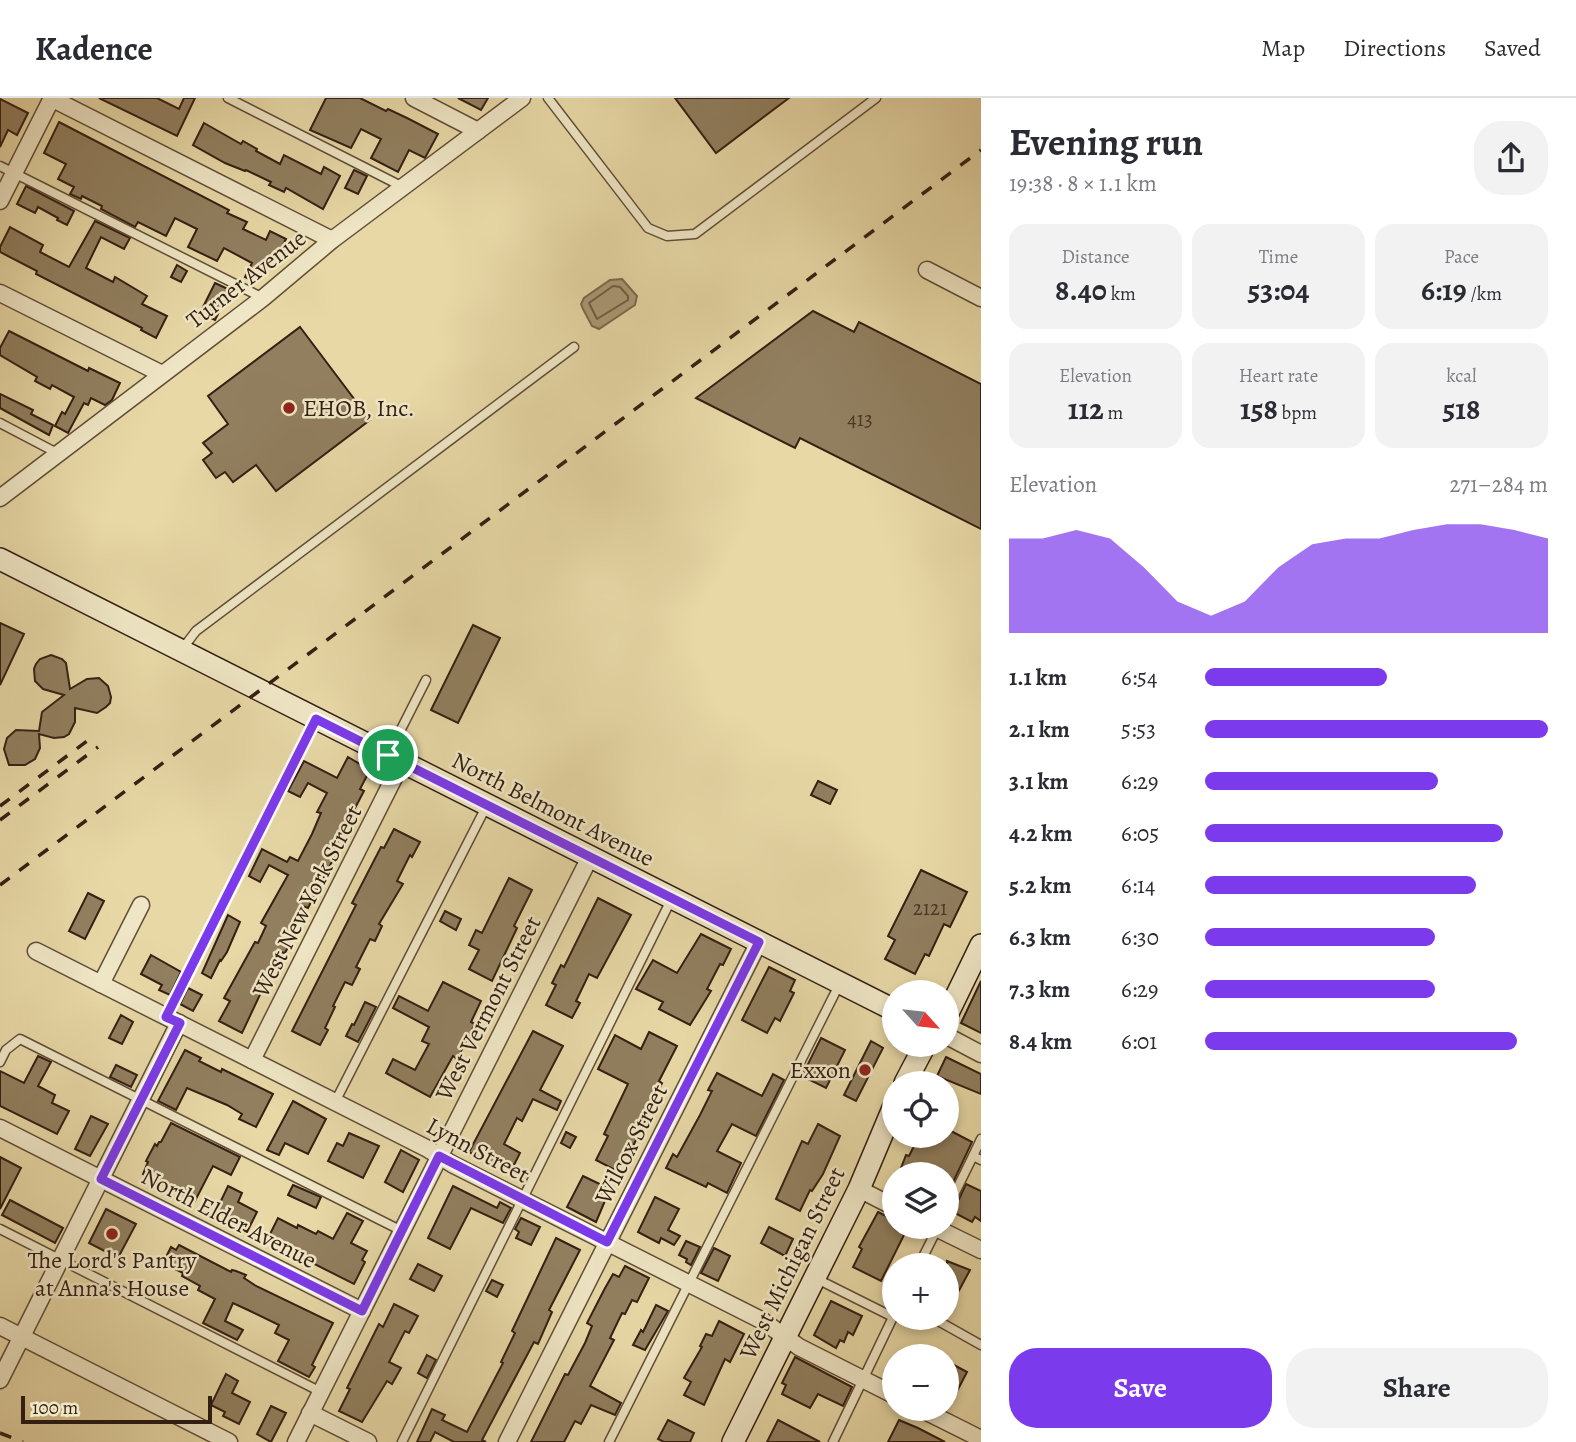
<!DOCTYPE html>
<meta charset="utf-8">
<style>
body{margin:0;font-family:Alegreya,serif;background:#f2f2f3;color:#2b2b33;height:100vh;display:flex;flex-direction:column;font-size:26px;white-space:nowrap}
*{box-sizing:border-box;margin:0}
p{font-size:23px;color:#7c7c81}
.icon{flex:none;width:38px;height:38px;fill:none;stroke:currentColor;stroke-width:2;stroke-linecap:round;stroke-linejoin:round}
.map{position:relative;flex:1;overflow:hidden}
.details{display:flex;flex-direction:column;background:#fff;width:595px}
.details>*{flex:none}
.needle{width:46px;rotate:117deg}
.fabs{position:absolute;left:882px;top:882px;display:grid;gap:14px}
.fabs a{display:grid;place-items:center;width:77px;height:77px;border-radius:50%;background:#fff;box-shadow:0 4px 10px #0003;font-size:35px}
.scale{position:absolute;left:21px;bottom:18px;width:191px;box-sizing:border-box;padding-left:7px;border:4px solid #341f13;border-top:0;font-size:19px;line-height:24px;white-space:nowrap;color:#341f13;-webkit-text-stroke:5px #efe6c5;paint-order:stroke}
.pin{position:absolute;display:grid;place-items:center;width:60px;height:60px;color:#fff;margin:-30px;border:4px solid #fff;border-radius:50%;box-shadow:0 2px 7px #0007}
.round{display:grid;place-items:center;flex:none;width:74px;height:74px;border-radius:28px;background:#f2f2f3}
.head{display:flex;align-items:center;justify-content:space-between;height:119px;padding:0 28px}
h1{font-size:38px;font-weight:700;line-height:52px}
.stats{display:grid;grid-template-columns:repeat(3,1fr);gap:10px;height:119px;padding:7px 28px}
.stats div{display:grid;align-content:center;border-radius:18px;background:#f2f2f3;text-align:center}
.stats b{font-size:30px;font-weight:700}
.stats small{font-size:19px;font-weight:400}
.stats p{font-size:19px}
.chart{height:196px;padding:14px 28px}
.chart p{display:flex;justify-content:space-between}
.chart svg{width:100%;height:126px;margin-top:7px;fill:#7c3aed;opacity:.7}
.primary-button{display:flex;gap:14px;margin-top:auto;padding:14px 28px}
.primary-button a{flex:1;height:80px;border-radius:28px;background:#7c3aed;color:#fff;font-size:28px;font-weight:700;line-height:80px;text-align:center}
.primary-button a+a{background:#f2f2f3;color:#2b2b33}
ul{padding:0 28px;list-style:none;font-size:23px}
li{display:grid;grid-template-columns:112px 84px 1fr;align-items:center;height:52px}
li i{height:18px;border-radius:9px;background:#7c3aed}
header{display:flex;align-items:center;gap:42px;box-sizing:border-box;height:98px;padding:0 35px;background:#fff;border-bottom:2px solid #e1e1e2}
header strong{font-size:33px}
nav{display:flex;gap:38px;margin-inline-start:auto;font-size:24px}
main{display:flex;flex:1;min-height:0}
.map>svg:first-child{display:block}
.water{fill:#aa9974;stroke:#7b684d;stroke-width:2}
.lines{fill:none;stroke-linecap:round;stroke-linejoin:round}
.shore{stroke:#6f5c44;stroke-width:2}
.building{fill:#917f5f;stroke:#341f13;stroke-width:2}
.lane-casing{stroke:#614d38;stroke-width:11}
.street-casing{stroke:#614d38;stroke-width:19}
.secondary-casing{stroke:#341f13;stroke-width:24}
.lane{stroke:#efe6c5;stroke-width:8}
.street{stroke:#efe6c5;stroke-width:16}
.secondary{stroke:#efe6c5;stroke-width:21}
.rail{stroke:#341f13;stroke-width:3.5;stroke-dasharray:12 12;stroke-linecap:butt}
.route-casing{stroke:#fff;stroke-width:14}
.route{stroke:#7c3aed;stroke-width:9}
.poi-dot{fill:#8f2418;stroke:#efe6c5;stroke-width:2.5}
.labels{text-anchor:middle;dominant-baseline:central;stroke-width:5;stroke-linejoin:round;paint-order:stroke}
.number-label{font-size:21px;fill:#4b3726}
.street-label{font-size:24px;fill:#341f13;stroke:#efe6c5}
.poi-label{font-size:24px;fill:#341f13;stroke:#efe6c5;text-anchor:start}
</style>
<header>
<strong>Kadence</strong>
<nav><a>Map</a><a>Directions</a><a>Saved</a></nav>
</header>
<main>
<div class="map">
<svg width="981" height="1344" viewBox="0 0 981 1344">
<rect width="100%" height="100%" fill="#e7d8a6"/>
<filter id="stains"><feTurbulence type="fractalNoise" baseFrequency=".00286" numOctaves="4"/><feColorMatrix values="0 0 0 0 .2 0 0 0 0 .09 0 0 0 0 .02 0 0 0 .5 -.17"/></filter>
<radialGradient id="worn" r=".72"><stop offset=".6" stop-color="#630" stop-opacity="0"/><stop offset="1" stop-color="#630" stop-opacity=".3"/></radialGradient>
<!-- water -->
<path class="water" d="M622,181L637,198L635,207L599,231L592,228L583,211L581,206L584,200L610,182Z"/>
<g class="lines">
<!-- shore -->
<path class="shore" d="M613,188L620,189L628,198V202L597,221L589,205Z"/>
</g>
<!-- building -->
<g class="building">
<path d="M99,0H157L179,11L184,0H195L177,38Z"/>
<path d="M326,0H360L386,13L388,11L407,20L438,36L425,60L409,52L398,74L371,60L381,41L361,31L351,50L310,32Z"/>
<path d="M458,0H488L481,12Z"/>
<path d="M675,0H789L716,55Z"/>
<path d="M0,1L28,15L17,37L8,32L0,49Z"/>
<path d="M59,24L229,112L227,115L247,124L243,131L266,142L270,133L286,141L272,168L265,164L255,184L245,179L252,165L224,150L217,163L188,149L197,131L175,120L166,138L138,124L135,129L101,111L102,108L82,98L81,101L70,96L74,89L58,81L66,66L44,55Z"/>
<path d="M204,25L241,46L243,43L257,51L256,53L280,66L284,57L321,76L324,69L340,78L323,111L286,90L284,94L269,87L271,84L246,72L245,73L225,65L193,47Z"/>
<path d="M354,72L367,78L358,96L345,90Z"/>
<path d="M26,88L74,113L67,127L57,122L58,120L38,109L35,115L17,106Z"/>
<path d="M95,123L130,140L124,151L101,139L86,170L113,184L115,179L147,198L142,206L167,218L156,240L141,232L142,230L36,176L37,173L0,154V149L10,129L43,147L40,154L69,169Z"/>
<path d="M177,167L187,173L181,184L171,179Z"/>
<path d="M215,185L230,192L215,222L200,215Z"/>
<path d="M813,213L854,234L859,224L981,286V431L800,340L795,350L696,300Z"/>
<path d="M300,229L370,322L276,393L256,367L233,384L225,374L216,380L203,362L212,355L203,345L228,326L208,298Z"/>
<path d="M9,233L88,273L89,270L120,285L112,302L105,307L91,300L88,307L84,305L68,335L55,328L62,314L65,316L74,299L52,287L50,291L35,283L37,279L0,257V250Z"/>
<path d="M0,296L33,312L31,316L53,327L49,337L0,310Z"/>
<path d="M0,525L24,536L0,587Z"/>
<path d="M473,527L500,540L458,625L431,612Z"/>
<path d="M51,557L62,561L66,565L70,591L87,581L99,580L108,588L111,599L110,605L106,609L97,615L75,610V624L69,636L64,639L54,640L39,636L40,650L35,661L25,667H9L4,651L7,640L16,632L39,633L42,614L64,597L43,591L35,583L34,571L36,566L40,561Z"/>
<path d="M348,659L370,672L360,691L364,693L354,712L357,713L349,729L346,728L332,754L336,756L308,810L303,808L288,841L290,845L285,855L280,854L242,935L219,923L230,903L224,900L255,844L258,845L266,828L261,825L288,777L269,767L260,784L249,778L262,751L287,764L290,759L298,763L312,736L321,715L317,714L327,695L308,685L300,699L288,693L304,663L337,680Z"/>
<path d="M818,683L837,692L830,706L811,697Z"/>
<path d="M394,731L420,744L412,759L410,757L397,783L403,786L379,826L382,828L375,843L370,841L356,869L360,871L352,887L345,884L333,908L335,909L325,930L328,932L320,947L292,933L356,807L352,805L381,749L384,750Z"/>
<path d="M921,772L967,794L950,829L944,826L929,858L925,856L915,876L885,861L895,842L888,838Z"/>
<path d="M509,780L532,792L514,828L517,830L492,883L469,871L479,852L469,847L476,832L482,835Z"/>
<path d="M88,795L104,803L85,841L69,833Z"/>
<path d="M598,800L631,817L597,880L589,876L576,903L580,905L572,920L546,907L556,887L552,885L561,867L564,869Z"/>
<path d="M445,813L461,821L456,832L440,823Z"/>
<path d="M228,817L240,824L227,854L221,863L220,862L211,880L202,875Z"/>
<path d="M701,836L731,851L723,867L720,866L707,891L711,893L690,927L659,911L663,904L636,891L653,862L677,875Z"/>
<path d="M151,857L181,874L170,897L159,892L162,887L141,876Z"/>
<path d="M769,869L795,882L790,893L794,895L780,923L775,920L767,935L742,922Z"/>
<path d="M981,883V935L961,925Z"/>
<path d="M443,884L481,903L471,924L475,926L457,961L453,958L430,999L386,975L393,961L415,972L429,946L422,943L429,929L393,910L399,898L428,913Z"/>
<path d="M188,890L202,897L193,913L180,906Z"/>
<path d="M365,904L376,909L358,944L346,938L352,926L354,927Z"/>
<path d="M121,917L133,924L122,946L109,940Z"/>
<path d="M533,933L563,948L540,992L561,1003L557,1012L533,1001L522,1023L517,1020L504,1046L520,1055L514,1067L498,1059L493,1067L469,1054Z"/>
<path d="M649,934L677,948L659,983L662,985L638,1038L632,1050L629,1048L617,1073L596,1062L608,1038L604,1036L628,986L598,971L615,937L641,951Z"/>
<path d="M821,940L845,952L826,990L802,978Z"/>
<path d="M871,943L883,950L856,1003L844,997Z"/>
<path d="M185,952L201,960L199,963L221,974L222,971L273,996L256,1029L239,1021L242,1016L227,1007L187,990L176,1012L158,1003Z"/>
<path d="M38,958L51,964L38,988L55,997L52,1005L69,1013L57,1036L0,1008V973L24,985Z"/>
<path d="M946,959L981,976V996L937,978Z"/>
<path d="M116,967L137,977L131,989L110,979Z"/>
<path d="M717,975L762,998L773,976L784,982L756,1038L732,1026L717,1053L741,1065L727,1095L708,1085L706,1089L666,1070L673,1056L677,1059L700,1017L712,993L708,992Z"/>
<path d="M293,1003L326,1021L308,1056L285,1045L279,1057L267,1052Z"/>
<path d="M91,1018L108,1026L90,1058L75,1051Z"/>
<path d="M171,1025L240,1059L231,1077L213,1068L195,1103L143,1076L148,1064L146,1063L155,1046L157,1048L159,1044H161Z"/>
<path d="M818,1026L840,1038L823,1076L812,1093L810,1092L800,1113L776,1101L802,1043L808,1046Z"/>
<path d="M947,1031L972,1044L947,1097V1076H913L901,1070L906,1057L909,1058L919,1038H947Z"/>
<path d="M566,1034L576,1039L570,1050L561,1045Z"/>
<path d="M349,1035L379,1048L363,1080L328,1063L337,1045L343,1048Z"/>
<path d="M401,1052L419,1062L403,1094L385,1084Z"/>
<path d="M0,1059L21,1070L0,1111Z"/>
<path d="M583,1078L610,1091L596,1124L567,1109Z"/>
<path d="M966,1086L981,1093V1123L975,1119L972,1124L953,1114Z"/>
<path d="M293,1087L321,1099L316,1110L288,1097Z"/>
<path d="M228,1088L242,1095L238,1104L257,1114L247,1134L232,1126L234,1122L216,1113Z"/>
<path d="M453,1088L497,1110L500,1104L511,1110L503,1125L471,1110L450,1151L428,1140Z"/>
<path d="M655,1099L679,1111L668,1132L680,1138L674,1147L661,1140L659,1145L638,1134Z"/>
<path d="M10,1102L63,1130L55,1145L2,1117Z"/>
<path d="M106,1111L136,1126L118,1160L89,1145Z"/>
<path d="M878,1114L894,1122V1129H908L881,1183L853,1169L862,1151L859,1149Z"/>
<path d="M347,1115L363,1123L351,1145L367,1153L362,1162L365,1164L354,1186L267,1142L278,1120L297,1130L298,1127L316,1136L318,1133L333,1141Z"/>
<path d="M521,1120L540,1129L531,1147L516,1140L519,1134L515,1131Z"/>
<path d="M769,1129L793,1141L785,1158L761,1145Z"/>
<path d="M556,1140L580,1152L549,1212L552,1214L538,1246L534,1244L482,1342L486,1344H454L435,1334L430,1344H417L432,1311L445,1317L442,1322L467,1334L503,1265L501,1264L515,1235L512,1233Z"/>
<path d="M686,1143L700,1149L691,1167L686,1164L687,1161L679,1157Z"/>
<path d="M179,1147L231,1174L232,1172L236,1173L246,1177L244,1180L256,1188L333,1225L312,1267L315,1269L309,1279L278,1263L289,1242L275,1235L279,1227L248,1212L233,1205L225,1223L243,1232L237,1242L203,1225L215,1201L198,1192L200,1188L182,1178L183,1175L163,1165L171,1149L176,1152Z"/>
<path d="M714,1150L730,1158L718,1183L701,1175Z"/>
<path d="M947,1163L970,1172L955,1200L947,1196Z"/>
<path d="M418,1166L442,1178L434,1193L410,1181Z"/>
<path d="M625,1168L649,1180L637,1204L632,1202L625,1216L622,1215L610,1240L614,1242L590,1288L621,1305L615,1317L591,1307L581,1326L575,1323L564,1344H531L565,1276L568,1277L585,1245L592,1228L587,1225L604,1192L613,1176L619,1179Z"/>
<path d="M492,1182L503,1187L497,1199L486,1193Z"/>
<path d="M831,1203L862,1218L853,1237L848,1234L844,1244L840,1242L836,1250L814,1237Z"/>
<path d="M394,1206L418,1218L409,1235L405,1233L389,1264L401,1270L392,1286L387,1283L362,1324L339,1313L350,1291L347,1290L379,1226L383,1229Z"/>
<path d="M656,1207L668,1213L645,1252L633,1247L641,1232L643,1234Z"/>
<path d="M719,1223L744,1236L730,1264L725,1261L704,1307L684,1297L691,1284L684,1280L702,1249L700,1248L706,1236L712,1238Z"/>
<path d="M427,1257L436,1262L427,1280L418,1275Z"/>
<path d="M795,1259L852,1289L843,1308L818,1296L810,1310L782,1296L786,1287L782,1285Z"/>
<path d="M952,1266L967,1274L954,1299L947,1295V1277Z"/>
<path d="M226,1276L238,1283L232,1295L250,1304L239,1326L223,1318L225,1314L211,1307Z"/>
<path d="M271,1308L286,1315L271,1344L257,1336Z"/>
<path d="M668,1322L694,1335L690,1344H664L658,1341Z"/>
<path d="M778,1322L820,1344H767Z"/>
<path d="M899,1322L918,1330L945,1344H888Z"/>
</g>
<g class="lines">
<defs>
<g id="lane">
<path d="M228,0L403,89"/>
<path d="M548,0L648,130L667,138L695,136L876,0"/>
<path d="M0,68L263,200"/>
<path d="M0,325L57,355"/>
<path d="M183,550L196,533L574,249"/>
<path d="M388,657L426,582"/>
<path d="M166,919L316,621"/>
<path d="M0,964L6,952L20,941L402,1133"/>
<path d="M335,1004L487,707"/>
<path d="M973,1058L981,1041"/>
<path d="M947,1111L973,1058L981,1062"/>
<path d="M0,1131L321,1294"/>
<path d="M919,1167L938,1129"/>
<path d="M815,1180L893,1219"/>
<path d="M933,1220L981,1247"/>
<path d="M402,1344L672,800"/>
<path d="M609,1344L839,887"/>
<path d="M833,1344L894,1217"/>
</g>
<g id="street">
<path d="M51,0L332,142"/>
<path d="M414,0L478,33"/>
<path d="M0,103L52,0"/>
<path d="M927,172L981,200"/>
<path d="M0,195L162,276"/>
<path d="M0,400L263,200L332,142L522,0"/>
<path d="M36,853L426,1050L452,1066L763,1223L799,1249L894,1297"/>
<path d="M101,886L141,807"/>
<path d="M947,938L981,956"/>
<path d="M252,962L402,664"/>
<path d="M0,1030L362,1213"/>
<path d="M859,1091L894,1109"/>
<path d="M934,1129L981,1152"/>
<path d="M0,1228L229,1344"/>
<path d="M0,1282L179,925"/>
<path d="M921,1311L981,1341"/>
<path d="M310,1315L368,1344"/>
<path d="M296,1344L590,759"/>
<path d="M507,1344L759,844"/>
</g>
<g id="secondary">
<path d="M0,461L894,912"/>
<path d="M947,917L981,847"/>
<path d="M905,985L925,947"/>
<path d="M733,1344L859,1091L894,1008"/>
</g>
</defs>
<!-- lane casing -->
<use href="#lane" class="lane-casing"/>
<!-- street casing -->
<use href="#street" class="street-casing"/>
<!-- secondary casing -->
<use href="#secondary" class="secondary-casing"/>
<!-- lane -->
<use href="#lane" class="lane"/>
<!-- street -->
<use href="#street" class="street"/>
<!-- secondary -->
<use href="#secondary" class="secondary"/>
<!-- rail -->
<g class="rail">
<path d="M0,708L87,643"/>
<path d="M0,722L98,649"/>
<path d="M0,787L981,52"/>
<path d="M0,1335L23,1344"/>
</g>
</g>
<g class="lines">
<defs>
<path id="route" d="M316,621L759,844L607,1144L439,1058L362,1213L101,1081L180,925L166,919Z"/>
</defs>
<!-- route casing -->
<use href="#route" class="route-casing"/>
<!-- route -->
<use href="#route" class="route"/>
</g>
<!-- markers -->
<g class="poi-dot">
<circle cx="289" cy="310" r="7"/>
<circle cx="865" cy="972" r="7"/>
<circle cx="112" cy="1136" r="7"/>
</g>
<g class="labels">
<!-- number labels -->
<g class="number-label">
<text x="860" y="321">413</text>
<text x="930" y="810">2121</text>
</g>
<!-- street labels -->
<g class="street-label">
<text transform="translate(246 181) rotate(-38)">Turner Avenue</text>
<text transform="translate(553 711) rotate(27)">North Belmont Avenue</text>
<text transform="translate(307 803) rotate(-63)">West New York Street</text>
<text transform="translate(488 910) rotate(-63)">West Vermont Street</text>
<text transform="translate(631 1046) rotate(-63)">Wilcox Street</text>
<text transform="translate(478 1052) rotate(28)">Lynn Street</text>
<text transform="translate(229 1120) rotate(27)">North Elder Avenue</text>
<text transform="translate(792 1165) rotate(-64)">West Michigan Street</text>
</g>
<!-- poi labels -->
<g class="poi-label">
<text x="303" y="310">EHOB, Inc.</text>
<text x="851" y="972" text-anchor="end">Exxon</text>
<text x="112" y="1162" text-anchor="middle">The Lord's Pantry<tspan x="112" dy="28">at Anna's House</tspan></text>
</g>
</g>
<rect width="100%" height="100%" filter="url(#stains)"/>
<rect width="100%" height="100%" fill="url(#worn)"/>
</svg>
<div class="fabs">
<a><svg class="needle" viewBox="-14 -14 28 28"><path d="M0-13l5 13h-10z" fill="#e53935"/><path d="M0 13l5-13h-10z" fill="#7c7c81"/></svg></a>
<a><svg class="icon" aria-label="locate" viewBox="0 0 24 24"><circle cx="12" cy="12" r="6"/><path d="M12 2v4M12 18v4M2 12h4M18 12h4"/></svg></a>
<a><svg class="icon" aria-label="layers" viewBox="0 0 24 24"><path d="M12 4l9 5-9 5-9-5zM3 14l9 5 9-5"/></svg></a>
<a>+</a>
<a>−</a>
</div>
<div class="scale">100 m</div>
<div class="pin" style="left:388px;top:657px;background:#1e9e55"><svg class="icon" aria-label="arrive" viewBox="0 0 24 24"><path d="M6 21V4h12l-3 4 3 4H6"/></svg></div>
</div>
<section class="details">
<div class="head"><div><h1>Evening run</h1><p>19:38 · 8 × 1.1 km</p></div><a class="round"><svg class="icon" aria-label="share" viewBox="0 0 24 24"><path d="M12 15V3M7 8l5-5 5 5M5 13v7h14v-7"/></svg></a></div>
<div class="stats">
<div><p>Distance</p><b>8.40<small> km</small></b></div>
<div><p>Time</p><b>53:04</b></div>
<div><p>Pace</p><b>6:19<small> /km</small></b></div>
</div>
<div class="stats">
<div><p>Elevation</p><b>112<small> m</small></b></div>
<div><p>Heart rate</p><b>158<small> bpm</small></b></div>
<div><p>kcal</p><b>518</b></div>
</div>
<div class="chart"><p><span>Elevation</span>271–284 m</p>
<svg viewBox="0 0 160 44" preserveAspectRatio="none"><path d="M0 44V11L10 11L20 8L30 11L40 21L50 33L60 38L70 33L80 21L90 13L100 11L110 11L120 8L130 6L140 6L150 8L160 11V44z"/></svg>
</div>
<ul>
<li><b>1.1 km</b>6:54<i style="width:53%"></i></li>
<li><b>2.1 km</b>5:53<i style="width:100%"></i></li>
<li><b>3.1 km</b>6:29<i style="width:68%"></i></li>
<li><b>4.2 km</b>6:05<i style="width:87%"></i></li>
<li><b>5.2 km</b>6:14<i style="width:79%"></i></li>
<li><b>6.3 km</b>6:30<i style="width:67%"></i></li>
<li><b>7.3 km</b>6:29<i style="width:67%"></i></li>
<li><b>8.4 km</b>6:01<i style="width:91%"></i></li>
</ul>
<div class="primary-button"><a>Save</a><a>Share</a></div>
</section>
</main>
